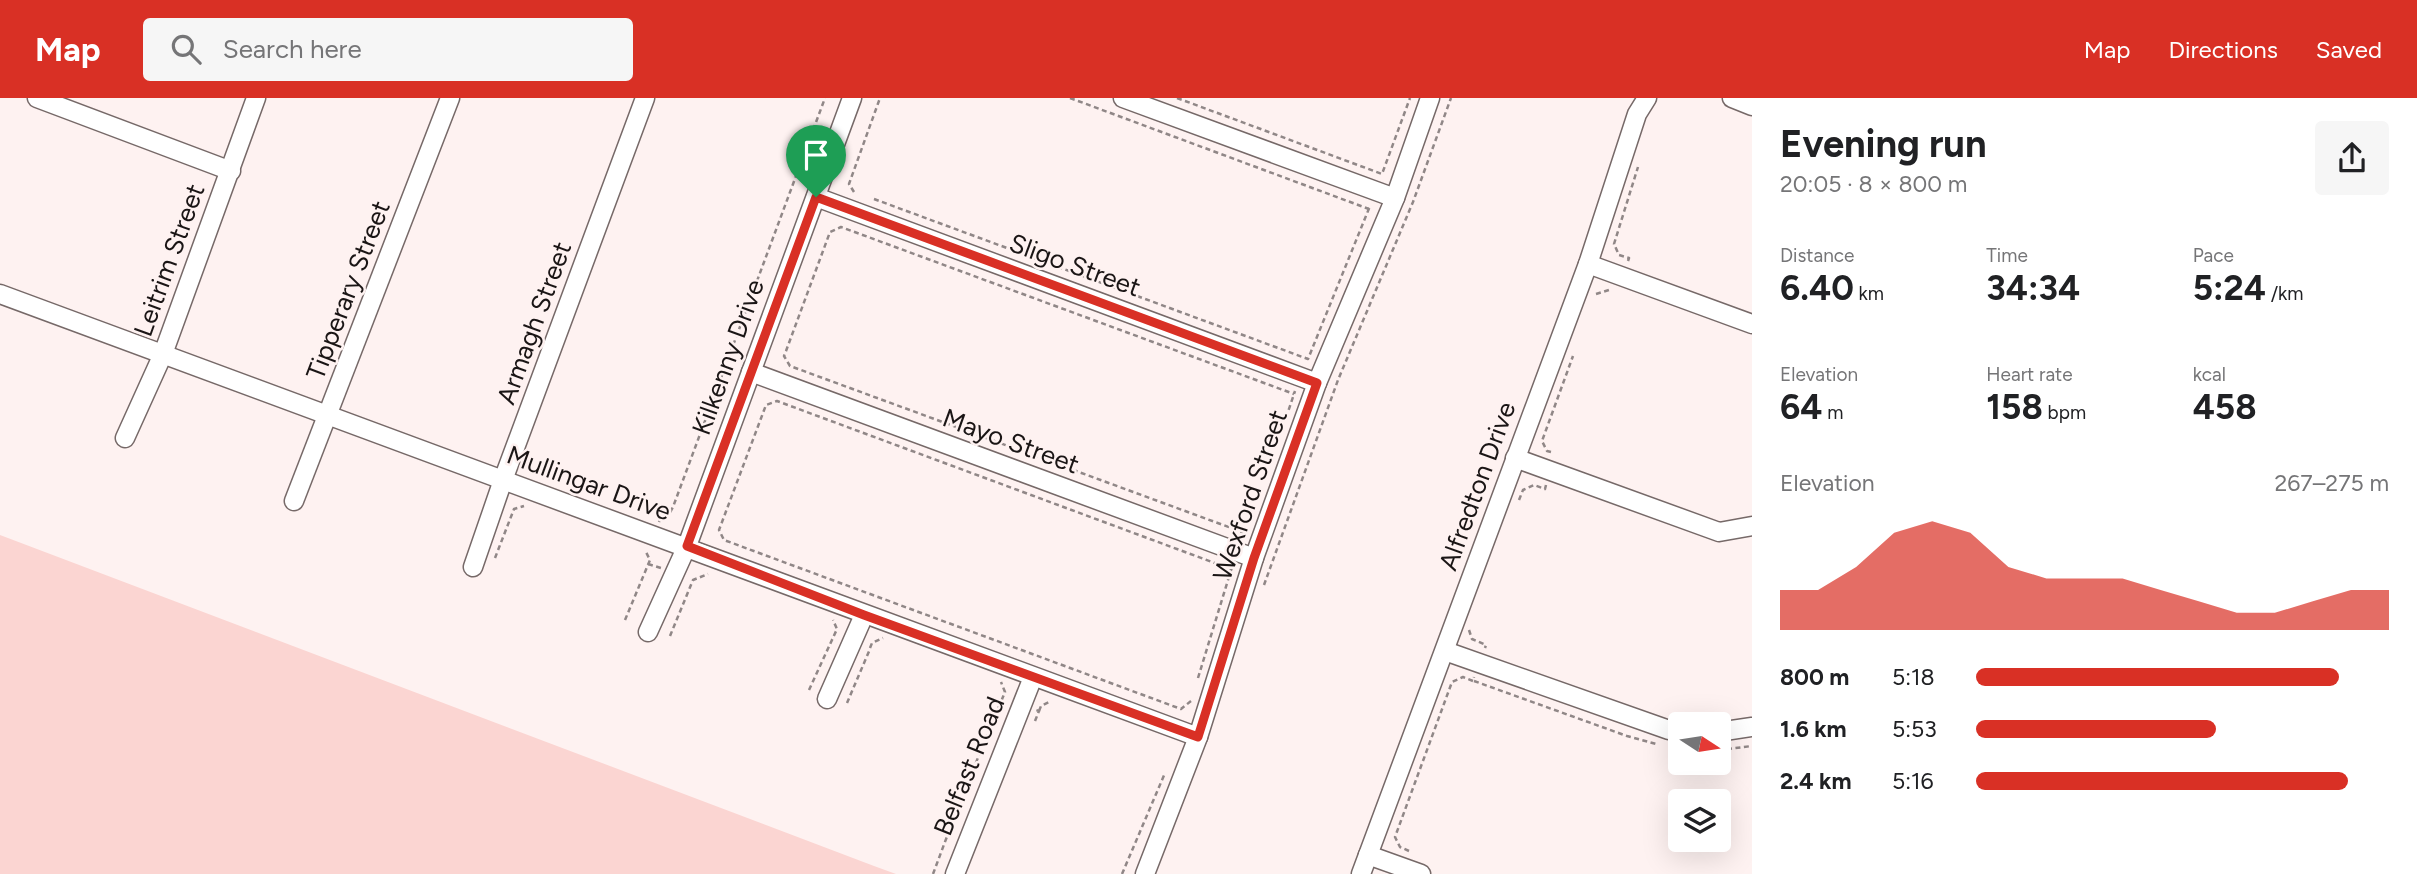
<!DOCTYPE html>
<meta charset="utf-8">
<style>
body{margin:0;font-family:Figtree,sans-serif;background:#f6f6f6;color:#202124;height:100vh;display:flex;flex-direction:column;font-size:26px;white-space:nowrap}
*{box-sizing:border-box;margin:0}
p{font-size:23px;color:#757577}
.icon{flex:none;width:38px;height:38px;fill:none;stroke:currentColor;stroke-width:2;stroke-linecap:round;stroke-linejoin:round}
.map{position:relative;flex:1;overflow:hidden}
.details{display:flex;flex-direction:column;background:#fff;width:665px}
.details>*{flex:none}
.needle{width:46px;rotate:102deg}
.buttons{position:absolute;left:1668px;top:614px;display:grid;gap:14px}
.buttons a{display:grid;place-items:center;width:63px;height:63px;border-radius:7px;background:#fff;box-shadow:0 7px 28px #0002;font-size:35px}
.pin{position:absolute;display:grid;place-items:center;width:60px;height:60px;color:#fff;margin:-72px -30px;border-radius:50% 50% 50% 0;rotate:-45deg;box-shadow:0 0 7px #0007}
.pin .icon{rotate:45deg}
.round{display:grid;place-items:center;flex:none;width:74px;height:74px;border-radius:7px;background:#f6f6f6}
.head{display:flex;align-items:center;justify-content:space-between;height:119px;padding:0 28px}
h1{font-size:38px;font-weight:700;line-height:52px}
.figures{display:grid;grid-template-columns:repeat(3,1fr);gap:10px;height:119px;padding:7px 28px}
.figures div{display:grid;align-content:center}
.figures b{font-size:35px;font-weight:700}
.figures small{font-size:19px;font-weight:400}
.figures p{font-size:19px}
.chart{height:196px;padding:14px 28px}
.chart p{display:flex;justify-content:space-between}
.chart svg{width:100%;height:126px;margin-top:7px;fill:#d93025;opacity:.7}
ul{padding:0 28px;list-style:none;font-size:23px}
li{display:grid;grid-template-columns:112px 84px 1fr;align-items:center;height:52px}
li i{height:18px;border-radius:9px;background:#d93025}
header{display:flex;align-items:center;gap:42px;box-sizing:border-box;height:98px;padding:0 35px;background:#d93025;color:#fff}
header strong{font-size:33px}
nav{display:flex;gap:38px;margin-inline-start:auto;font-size:24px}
.search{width:490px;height:63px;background:#f6f6f6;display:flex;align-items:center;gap:18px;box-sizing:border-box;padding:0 24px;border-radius:7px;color:#757577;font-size:26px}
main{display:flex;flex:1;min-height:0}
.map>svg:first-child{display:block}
.green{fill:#fbd5d2}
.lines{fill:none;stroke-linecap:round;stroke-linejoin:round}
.minor-casing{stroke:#766968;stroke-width:21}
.path{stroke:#908787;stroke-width:2.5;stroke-dasharray:5 3.5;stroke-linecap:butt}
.minor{stroke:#fff;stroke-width:18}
.route-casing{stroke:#fff;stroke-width:14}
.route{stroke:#d93025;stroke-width:9}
.labels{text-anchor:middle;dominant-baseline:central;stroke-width:5;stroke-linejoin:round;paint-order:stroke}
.street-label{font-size:26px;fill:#1a1515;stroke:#fef2f1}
</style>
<header>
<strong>Map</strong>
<div class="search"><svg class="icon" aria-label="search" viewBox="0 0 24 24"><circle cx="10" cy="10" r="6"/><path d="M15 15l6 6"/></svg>Search here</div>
<nav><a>Map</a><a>Directions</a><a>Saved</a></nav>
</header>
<main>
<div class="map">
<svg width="1752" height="776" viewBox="0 0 1752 776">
<rect width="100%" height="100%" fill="#fef2f1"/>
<!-- green -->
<path class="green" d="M0,437L874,768L896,776H0Z"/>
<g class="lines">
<defs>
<g id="minor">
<path d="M37,0L231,73"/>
<path d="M1123,0L1395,100"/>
<path d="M1732,0L1752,8"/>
<path d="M816,99L1317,285"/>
<path d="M1588,166L1752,226"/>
<path d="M0,196L1198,639"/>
<path d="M751,274L1254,460"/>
<path d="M125,340L163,256L256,0"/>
<path d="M1515,360L1719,434L1752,428"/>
<path d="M294,403L450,0"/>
<path d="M473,469L503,382L645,0"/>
<path d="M648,534L687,448L852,0"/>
<path d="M1445,553L1669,632L1680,633"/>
<path d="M827,601L864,517"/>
<path d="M1718,634L1752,629"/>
<path d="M1368,757L1421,776"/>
<path d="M955,776L1033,579"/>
<path d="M1145,776L1198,639L1254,460L1317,285L1395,100L1430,0"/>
<path d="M1361,776L1588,166L1637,16L1647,0"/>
</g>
</defs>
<!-- minor casing -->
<use href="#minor" class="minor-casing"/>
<!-- path -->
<g class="path">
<path d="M1070,0L1369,111"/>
<path d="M1177,0L1382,76L1410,0"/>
<path d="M854,94L849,86L880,0"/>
<path d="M874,101L1308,261L1370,108"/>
<path d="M1628,163L1629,160L1619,157L1614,146L1638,69"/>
<path d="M1596,196L1609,192"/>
<path d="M1286,320L1295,293"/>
<path d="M1551,354L1547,353L1542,343L1573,258"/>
<path d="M1519,402L1523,392L1534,387L1545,391L1546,387"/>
<path d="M659,424L661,419L668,418L673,409L825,0"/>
<path d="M1245,435L790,268L784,258L786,253L830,134L841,129L1294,296"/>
<path d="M495,460L514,411L524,408"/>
<path d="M648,466L661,470"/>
<path d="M1264,487L1338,282L1413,104L1451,0"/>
<path d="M625,522L650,462L645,452"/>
<path d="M1469,532L1472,541L1486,547L1485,550"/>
<path d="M670,538L693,482L708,476"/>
<path d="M870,550L872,545L883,540"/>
<path d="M1198,580L1232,469"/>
<path d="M1474,583L1627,638L1656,646"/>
<path d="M809,592L837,531L833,522"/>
<path d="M1191,603L1181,611L724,442L719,432L766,307L777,303L1231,471"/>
<path d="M847,605L870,551"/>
<path d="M1039,613L1041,608L1051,603"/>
<path d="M1035,623L1039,613L1036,612"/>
<path d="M1727,651L1752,648"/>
<path d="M1409,753L1400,749L1395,739L1452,584L1463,579L1473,583L1474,579"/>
<path d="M933,776L961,701L1005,594L1001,584"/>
<path d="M1122,776L1165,675"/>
</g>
<!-- minor -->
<use href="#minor" class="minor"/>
</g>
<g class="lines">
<defs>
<path id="route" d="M816,99L1317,285L1254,460L1198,639L864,517L687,448Z"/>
</defs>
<!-- route casing -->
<use href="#route" class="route-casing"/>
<!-- route -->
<use href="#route" class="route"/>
</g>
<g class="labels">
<!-- street labels -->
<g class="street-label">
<text transform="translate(169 162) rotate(-70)">Leitrim Street</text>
<text transform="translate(1075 167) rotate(20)">Sligo Street</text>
<text transform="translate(348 192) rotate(-69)">Tipperary Street</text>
<text transform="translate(534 225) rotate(-70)">Armagh Street</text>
<text transform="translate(728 259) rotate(-70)">Kilkenny Drive</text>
<text transform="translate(1011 343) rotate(20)">Mayo Street</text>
<text transform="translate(589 385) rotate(20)">Mullingar Drive</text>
<text transform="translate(1477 388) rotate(-70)">Alfredton Drive</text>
<text transform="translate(1250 397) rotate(-71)">Wexford Street</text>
<text transform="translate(969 668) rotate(-68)">Belfast Road</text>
</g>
</g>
</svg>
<div class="buttons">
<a><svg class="needle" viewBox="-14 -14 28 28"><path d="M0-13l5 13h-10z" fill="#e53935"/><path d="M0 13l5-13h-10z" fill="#757577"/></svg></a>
<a><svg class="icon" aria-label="layers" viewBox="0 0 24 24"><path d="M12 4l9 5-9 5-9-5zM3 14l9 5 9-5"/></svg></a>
</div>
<div class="pin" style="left:816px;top:99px;background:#1e9e55"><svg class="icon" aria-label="arrive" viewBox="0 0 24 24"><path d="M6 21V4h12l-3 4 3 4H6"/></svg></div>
</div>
<section class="details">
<div class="head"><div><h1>Evening run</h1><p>20:05 · 8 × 800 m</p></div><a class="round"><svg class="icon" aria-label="share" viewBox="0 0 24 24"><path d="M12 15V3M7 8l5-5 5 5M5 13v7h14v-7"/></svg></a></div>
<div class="figures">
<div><p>Distance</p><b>6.40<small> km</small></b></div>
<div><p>Time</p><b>34:34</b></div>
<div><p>Pace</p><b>5:24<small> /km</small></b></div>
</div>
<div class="figures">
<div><p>Elevation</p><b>64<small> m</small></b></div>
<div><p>Heart rate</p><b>158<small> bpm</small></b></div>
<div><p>kcal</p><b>458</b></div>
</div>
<div class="chart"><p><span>Elevation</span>267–275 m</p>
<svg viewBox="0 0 160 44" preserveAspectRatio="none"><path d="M0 44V30L10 30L20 22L30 10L40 6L50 10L60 22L70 26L80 26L90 26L100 30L110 34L120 38L130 38L140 34L150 30L160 30V44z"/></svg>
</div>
<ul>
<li><b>800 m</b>5:18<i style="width:88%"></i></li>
<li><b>1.6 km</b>5:53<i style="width:58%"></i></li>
<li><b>2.4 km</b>5:16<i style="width:90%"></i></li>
</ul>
</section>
</main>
